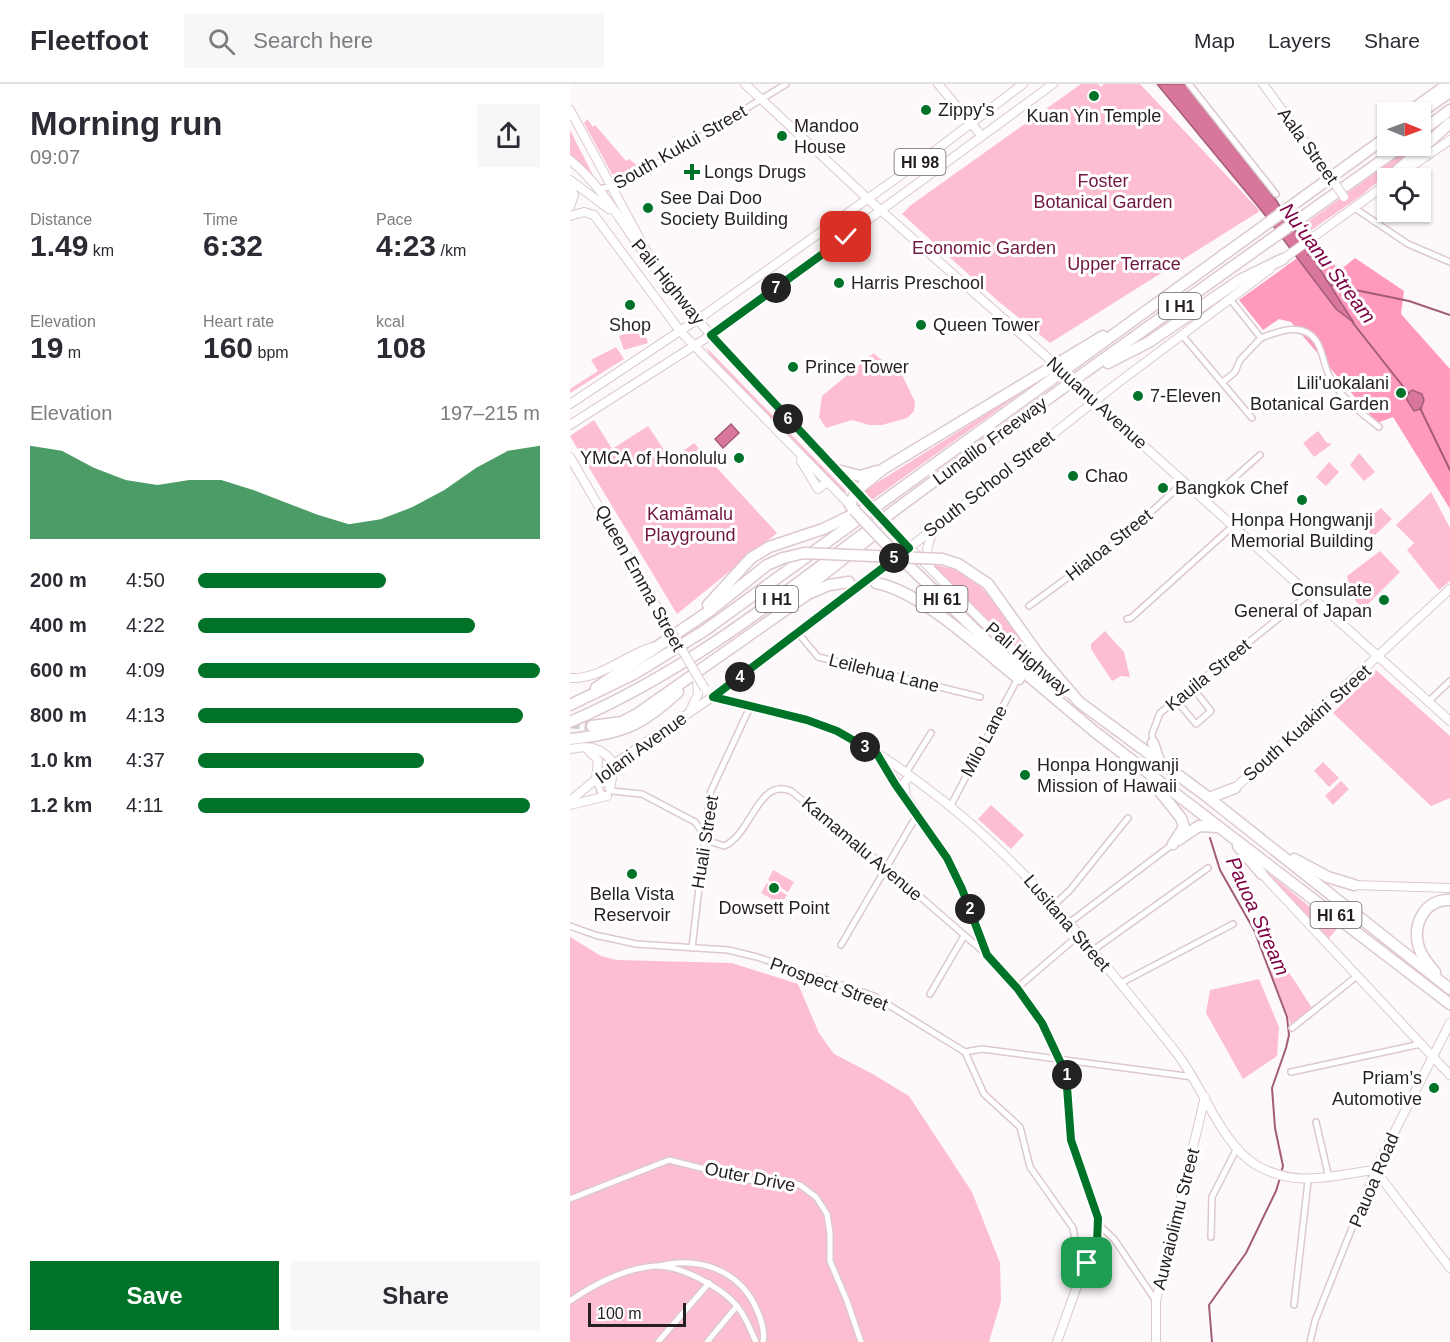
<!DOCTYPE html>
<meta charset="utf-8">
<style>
body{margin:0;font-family:Helvetica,sans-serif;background:#f7f7f7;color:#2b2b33;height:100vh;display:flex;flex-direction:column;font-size:22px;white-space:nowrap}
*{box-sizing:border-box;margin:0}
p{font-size:20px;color:#7c7c81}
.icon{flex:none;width:33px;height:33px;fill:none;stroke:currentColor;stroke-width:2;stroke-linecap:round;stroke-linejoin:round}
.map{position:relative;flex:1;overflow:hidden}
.details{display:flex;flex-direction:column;background:#fff;width:570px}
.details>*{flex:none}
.needle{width:39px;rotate:91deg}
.fabs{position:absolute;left:807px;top:18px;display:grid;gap:12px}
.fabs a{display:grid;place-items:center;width:54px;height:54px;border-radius:0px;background:#fff;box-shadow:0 2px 4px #0004;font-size:30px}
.scale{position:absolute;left:18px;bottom:15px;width:98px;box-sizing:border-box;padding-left:6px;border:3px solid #261f21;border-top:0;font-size:16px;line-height:21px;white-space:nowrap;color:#261f21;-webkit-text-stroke:4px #fff;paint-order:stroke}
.pin{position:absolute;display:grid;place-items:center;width:51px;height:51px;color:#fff;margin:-26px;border-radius:12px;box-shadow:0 3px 9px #0006}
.km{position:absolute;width:30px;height:30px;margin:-15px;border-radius:50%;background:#222;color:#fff;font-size:16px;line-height:30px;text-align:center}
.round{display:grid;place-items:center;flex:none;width:63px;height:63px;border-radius:0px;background:#f7f7f7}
.headline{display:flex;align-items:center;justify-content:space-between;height:102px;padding:0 30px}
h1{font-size:33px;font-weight:700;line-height:45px}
.metrics{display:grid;grid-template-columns:repeat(3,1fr);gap:9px;height:102px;padding:6px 30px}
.metrics div{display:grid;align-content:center}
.metrics b{font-size:30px;font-weight:700}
.metrics small{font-size:16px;font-weight:400}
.metrics p{font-size:16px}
.chart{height:168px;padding:12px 30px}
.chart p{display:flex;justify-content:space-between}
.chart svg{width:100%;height:108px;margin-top:6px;fill:#007328;opacity:.7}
.button{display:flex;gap:12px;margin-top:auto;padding:12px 30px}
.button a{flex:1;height:69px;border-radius:0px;background:#007328;color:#fff;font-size:24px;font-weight:700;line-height:69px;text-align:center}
.button a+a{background:#f7f7f7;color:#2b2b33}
ul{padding:0 30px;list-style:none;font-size:20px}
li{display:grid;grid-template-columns:96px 72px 1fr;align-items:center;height:45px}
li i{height:15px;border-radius:8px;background:#007328}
header{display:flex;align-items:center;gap:36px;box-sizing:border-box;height:84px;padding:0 30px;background:#fff;border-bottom:2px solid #e1e1e2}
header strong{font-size:28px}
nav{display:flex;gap:33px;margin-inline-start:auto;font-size:21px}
.search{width:420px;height:54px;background:#f7f7f7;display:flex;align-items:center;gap:15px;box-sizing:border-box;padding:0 21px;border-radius:0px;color:#7c7c81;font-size:22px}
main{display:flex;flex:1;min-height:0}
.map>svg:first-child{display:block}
.green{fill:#fdbed2}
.forest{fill:#ff9abe}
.water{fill:#d8769b;stroke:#a35c76;stroke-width:1.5}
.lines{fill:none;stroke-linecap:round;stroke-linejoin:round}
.stream{stroke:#a35c76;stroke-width:2}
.highway-tunnel{stroke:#d2cdcf;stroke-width:10;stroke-dasharray:10 5;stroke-linecap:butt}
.street-casing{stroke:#ddc8ce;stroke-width:8}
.secondary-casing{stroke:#ddc8ce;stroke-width:10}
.primary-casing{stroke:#ddc8ce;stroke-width:10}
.highway-casing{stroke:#ddc8ce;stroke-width:13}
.street{stroke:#fff;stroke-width:5}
.secondary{stroke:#fff;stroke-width:8}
.primary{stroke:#fff;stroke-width:8}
.highway{stroke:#fff;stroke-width:10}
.secondary-bridge-casing{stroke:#ddc8ce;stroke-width:10;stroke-linecap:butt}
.primary-bridge-casing{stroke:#ddc8ce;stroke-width:10;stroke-linecap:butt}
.highway-bridge-casing{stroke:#ddc8ce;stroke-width:13;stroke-linecap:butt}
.secondary-bridge{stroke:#fff;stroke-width:8}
.primary-bridge{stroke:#fff;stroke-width:8}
.highway-bridge{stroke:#fff;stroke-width:10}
.route-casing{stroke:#fff;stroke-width:12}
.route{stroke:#007328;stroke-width:8}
.poi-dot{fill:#007328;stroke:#fff;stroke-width:2}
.labels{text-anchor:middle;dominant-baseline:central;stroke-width:6;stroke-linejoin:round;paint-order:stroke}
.shield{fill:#fff;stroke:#676264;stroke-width:1.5}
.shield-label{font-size:16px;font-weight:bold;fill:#261f21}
.poi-label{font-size:18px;fill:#261f21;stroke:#fff;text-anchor:start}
.street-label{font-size:18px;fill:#261f21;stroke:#fff}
.park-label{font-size:18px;fill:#6f1740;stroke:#fff}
.water-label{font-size:20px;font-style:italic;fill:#7d0044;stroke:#fff}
</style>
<header>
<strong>Fleetfoot</strong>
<div class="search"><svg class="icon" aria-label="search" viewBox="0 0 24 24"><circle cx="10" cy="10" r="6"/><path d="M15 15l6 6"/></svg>Search here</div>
<nav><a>Map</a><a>Layers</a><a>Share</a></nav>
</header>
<main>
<section class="details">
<div class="headline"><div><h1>Morning run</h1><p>09:07</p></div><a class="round"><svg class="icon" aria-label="share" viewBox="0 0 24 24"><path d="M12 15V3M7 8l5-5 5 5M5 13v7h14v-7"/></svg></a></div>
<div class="metrics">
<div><p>Distance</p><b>1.49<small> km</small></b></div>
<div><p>Time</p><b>6:32</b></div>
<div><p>Pace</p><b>4:23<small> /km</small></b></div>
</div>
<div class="metrics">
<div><p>Elevation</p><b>19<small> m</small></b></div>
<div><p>Heart rate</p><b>160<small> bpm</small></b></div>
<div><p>kcal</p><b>108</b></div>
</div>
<div class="chart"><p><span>Elevation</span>197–215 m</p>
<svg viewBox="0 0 160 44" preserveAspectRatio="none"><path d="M0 44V6L10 8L20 15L30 20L40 22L50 20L60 20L70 24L80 29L90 34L100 38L110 36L120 31L130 24L140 15L150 8L160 6V44z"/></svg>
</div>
<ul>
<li><b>200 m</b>4:50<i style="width:55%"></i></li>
<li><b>400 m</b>4:22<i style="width:81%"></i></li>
<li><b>600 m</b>4:09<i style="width:100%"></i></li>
<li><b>800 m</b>4:13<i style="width:95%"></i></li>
<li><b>1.0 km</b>4:37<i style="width:66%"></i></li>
<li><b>1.2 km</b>4:11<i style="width:97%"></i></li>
</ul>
<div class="button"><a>Save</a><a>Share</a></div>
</section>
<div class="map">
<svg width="880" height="1258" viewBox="0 0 880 1258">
<rect width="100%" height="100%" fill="#fdf9fa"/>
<!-- green -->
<g class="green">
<path d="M511,0H528L531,3L534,0H570L690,127L480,259L428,217L332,130L341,121Z"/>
<path d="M17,35L23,43L25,41L56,77L59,75L73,86L48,92L42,90L14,39Z"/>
<path d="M0,46L27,99L16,85L0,71Z"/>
<path d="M842,62H850L792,111L740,147L731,143Z"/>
<path d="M73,244L78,259L54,266L49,252Z"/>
<path d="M46,263L54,275L0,309V305L28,287L21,276Z"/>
<path d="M136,263L276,407L274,414L140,271Z"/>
<path d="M304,269C311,277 315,278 325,276L345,318L344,327L337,334L312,341H299L282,336L256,344L249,333L252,312Z"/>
<path d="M458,304L299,418L292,408Z"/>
<path d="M24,336L42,365L78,342L101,376L124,359L207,449L107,530L0,352Z"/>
<path d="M748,347L757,359L762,360L744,373L733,359Z"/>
<path d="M789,369L805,388L794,397L780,381Z"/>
<path d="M759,378L769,388L756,402L746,393Z"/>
<path d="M861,408L880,444V497L869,506L837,466L844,459L826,441Z"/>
<path d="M811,424L822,435L803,453L792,440Z"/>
<path d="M810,467L830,488L792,526L780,508L777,492Z"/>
<path d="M362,480C371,483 382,484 389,487C415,497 448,550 459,575L446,566Z"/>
<path d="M535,547L554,568L560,593L551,592L542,597L521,565V560Z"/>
<path d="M806,586L880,652V714L861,722L763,629Z"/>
<path d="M753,678L769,694L759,703L744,687Z"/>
<path d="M771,697L779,705L763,721L755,712Z"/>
<path d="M421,721L454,751L441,765L408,735Z"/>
<path d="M203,786L224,798L218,808L198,796Z"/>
<path d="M696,787L767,845L758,855Z"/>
<path d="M197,799L217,811L211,820L191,809Z"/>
<path d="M0,853L31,872L46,876L162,879L228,900L249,949L264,970L301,989L339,1012L402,1108L430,1179L431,1217L419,1258H0Z"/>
<path d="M711,876L744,927L722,944L700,885Z"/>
<path d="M689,895L709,943L707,972L673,995L636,929L640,906Z"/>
</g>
<!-- forest -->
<path class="forest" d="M748,159L769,187L785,174L834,207L831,230L880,285V425L823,333L807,339L721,238L709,235L693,246L669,216Z"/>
<!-- water -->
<g class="water">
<path d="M587,0H615L706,116L784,239L766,225L691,126Z"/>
<path d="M842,306L852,310L854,316L851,325L844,327L837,316V310Z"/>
<path d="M161,340L169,349L153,364L145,355Z"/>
</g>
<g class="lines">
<!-- stream -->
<g class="stream">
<path d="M738,171L746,166"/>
<path d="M761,201L839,217L880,231"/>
<path d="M783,239L839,310"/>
<path d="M850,324L880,386"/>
<path d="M640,754L650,786L684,846L717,933L719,951L716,964L702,1004L705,1044L713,1082L711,1089"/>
<path d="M642,1258L639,1221L676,1169L706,1107L710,1094"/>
</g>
<!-- highway-tunnel -->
<path class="highway-tunnel" d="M0,639L22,642"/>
<defs>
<g id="street">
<path d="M619,0L706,110"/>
<path d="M28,105L52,101L216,0"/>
<path d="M783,123L838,160L880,178"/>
<path d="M660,215L691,254C709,247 734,237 747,258C753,268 754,282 760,293C770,313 792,330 809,343"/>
<path d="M612,251L682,334"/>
<path d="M653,298L665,288L670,276L691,254"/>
<path d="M637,418L690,371"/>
<path d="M459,522L558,449L615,397"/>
<path d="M557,535L561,534L664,441"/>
<path d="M228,549L248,573L410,613"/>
<path d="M606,616L626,640L641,627L622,603"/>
<path d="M859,617L880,597"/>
<path d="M583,659L582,650L590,629L739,510"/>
<path d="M336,689L361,649"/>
<path d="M31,693L42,707L72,710L125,738L139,757L154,762C182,750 188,693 221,707L317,784L415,869"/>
<path d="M26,696L31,709L38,712"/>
<path d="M381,721L448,594"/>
<path d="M484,821L500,806L558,734"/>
<path d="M499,839L603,760"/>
<path d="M0,842L25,851L66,860L158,866L187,873L304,912L395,968L414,1010L450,1043L460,1083L503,1144L511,1190"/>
<path d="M271,861L347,731"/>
<path d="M122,864L140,709L180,623"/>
<path d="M522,867L638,784"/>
<path d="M549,900L663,840"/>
<path d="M447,904L509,851"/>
<path d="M360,910L394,852"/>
<path d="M722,944L787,892"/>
<path d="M395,968L412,965L623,993"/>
<path d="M721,988L851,960"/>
<path d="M746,1038L759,1094"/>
<path d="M0,1115L99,1076L179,1096H210L230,1101L246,1113L257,1130L260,1149V1177L277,1217L291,1258"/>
<path d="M529,1141L544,1155L586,1217"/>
<path d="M641,1153L642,1113L667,1064"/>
<path d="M89,1182C129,1172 170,1186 187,1226C191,1235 195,1248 193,1258"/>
<path d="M0,1217C24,1200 56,1184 85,1182C110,1181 151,1203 167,1222C176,1233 180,1245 186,1258"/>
<path d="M724,1221L738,1097"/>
<path d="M88,1258L139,1199"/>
<path d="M137,1258L167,1222"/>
<path d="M740,1258L745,1237L805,1086"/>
</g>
<g id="secondary">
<path d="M175,0L298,115L478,274"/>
<path d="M368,0L411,51"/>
<path d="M693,0L755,85"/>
<path d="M0,26L78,170"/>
<path d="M525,318L880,637"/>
<path d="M0,373L95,537"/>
<path d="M143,613C183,625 226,630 265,647C296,660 323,679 350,699C450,772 528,871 605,967C632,1000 650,1059 686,1081C728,1105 761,1091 805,1086"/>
<path d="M121,625L128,610L127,594"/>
<path d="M16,664L28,676L26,696"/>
<path d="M0,665C19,661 32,663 44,680"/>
<path d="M308,671L377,774L392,805L417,871L447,904L472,939L496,990L501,1056L525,1122L529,1141L525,1163L511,1191L487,1258"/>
<path d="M665,704L880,505"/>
<path d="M40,705L44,682"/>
<path d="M336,712L334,699L340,692"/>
<path d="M0,717L44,680L157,603L339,464L545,301L700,185"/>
<path d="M0,721L37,712"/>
<path d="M692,790L880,991"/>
<path d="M784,801L880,804"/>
<path d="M805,1086L880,939"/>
<path d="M805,1086L880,1184"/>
<path d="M586,1258V1217L635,1013"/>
</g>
<g id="primary">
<path d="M0,76C36,105 58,151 87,187C151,268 226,340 295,416"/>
<path d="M826,93L880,56"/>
<path d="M0,96L39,125"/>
<path d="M0,102L4,111L0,123"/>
<path d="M0,132L14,128L24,131L110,247L280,421"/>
<path d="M713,175L818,99"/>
<path d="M0,320L137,229L362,69L453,0"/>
<path d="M0,341L141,251L483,0"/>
<path d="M231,377L248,405L257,398"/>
<path d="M332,456L422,547L462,584L499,610"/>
<path d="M360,480L357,465L364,443"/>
<path d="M0,594C30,596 55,571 82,563"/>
</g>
<g id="highway">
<path d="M839,28L878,0"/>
<path d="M850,29L880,8"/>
<path d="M850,48L880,26"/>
<path d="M819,94L880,39"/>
<path d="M538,279L579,258L670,196L713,175"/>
<path d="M267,386L290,392L307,387"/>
<path d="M284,426L280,421L286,407L313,385L533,252"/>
<path d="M318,462L418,558L525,648L880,920"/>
<path d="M372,475L388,480L418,500L468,570L509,618L635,711L880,905"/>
<path d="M306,499C351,507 412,566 449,595"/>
<path d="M230,509L302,452"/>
<path d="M138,521L181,474L199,463L253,445L290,427"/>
<path d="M26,604L141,526L197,481L213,474"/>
<path d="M0,621L64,590L134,547L818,52"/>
<path d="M0,638C133,581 237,490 352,406C511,290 672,176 832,62"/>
<path d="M22,642L52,638L67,630L238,510L259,501L279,498"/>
<path d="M0,655C52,649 69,644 108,608"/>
<path d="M583,659L589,677"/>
<path d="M583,699L611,734L614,743L603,760"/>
<path d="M644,712L665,704"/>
<path d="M608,756L629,742L648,743"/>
<path d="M668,762L692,790"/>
<path d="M724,775L758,793L784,801"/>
<path d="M865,888C859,881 852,873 849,864C842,841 854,815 880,816"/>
</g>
</defs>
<!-- street casing -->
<use href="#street" class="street-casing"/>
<!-- secondary casing -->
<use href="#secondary" class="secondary-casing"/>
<!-- primary casing -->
<use href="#primary" class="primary-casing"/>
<!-- highway casing -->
<use href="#highway" class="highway-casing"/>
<!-- street -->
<use href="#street" class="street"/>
<!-- secondary -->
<use href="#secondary" class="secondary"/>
<!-- primary -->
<use href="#primary" class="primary"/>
<!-- highway -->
<use href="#highway" class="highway"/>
<defs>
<g id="secondary-bridge">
<path d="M755,85L774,113"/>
<path d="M478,274L525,318"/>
<path d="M95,537L135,605"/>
</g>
<path id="primary-bridge" d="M295,416L332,456"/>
<g id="highway-bridge">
<path d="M284,426L318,462"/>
<path d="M213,474L234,469L372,475"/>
</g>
</defs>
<!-- secondary-bridge casing -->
<use href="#secondary-bridge" class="secondary-bridge-casing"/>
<!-- primary-bridge casing -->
<use href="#primary-bridge" class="primary-bridge-casing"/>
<!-- highway-bridge casing -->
<use href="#highway-bridge" class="highway-bridge-casing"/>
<!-- secondary-bridge -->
<use href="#secondary-bridge" class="secondary-bridge"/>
<!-- primary-bridge -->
<use href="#primary-bridge" class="primary-bridge"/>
<!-- highway-bridge -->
<use href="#highway-bridge" class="highway-bridge"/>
</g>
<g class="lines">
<defs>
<path id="route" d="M276,153L141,251L339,464L143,613L237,636L267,647L307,670L325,700L377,774L392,805L417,871L447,904L472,939L496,990L501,1056L528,1134L527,1159L517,1179"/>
</defs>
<!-- route casing -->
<use href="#route" class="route-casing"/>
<!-- route -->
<use href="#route" class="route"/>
</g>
<!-- markers -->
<g class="poi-dot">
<circle cx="524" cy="12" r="6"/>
<circle cx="356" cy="26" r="6"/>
<circle cx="212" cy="52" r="6"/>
<path d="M119 79h6v6h6v6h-6v6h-6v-6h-6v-6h6z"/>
<circle cx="78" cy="124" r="6"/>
<circle cx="269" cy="199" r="6"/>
<circle cx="60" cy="221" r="6"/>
<circle cx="351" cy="241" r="6"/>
<circle cx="223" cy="283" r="6"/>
<circle cx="831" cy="309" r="6"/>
<circle cx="568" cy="312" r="6"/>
<circle cx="169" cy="374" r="6"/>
<circle cx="503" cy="392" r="6"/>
<circle cx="593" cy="404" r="6"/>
<circle cx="732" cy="416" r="6"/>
<circle cx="814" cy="516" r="6"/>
<circle cx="455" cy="691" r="6"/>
<circle cx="62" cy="790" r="6"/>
<circle cx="204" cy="804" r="6"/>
<circle cx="864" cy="1004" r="6"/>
</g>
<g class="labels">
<!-- shield labels -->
<g class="shield">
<rect x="324.5" y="65" width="51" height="26" rx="4.5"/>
<rect x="589" y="209" width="42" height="26" rx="4.5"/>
<rect x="186" y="502" width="42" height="26" rx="4.5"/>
<rect x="346.5" y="502" width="51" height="26" rx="4.5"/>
<rect x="740.5" y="818" width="51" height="26" rx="4.5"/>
</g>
<g class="shield-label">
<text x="350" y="78">HI 98</text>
<text x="610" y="222">I H1</text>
<text x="207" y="515">I H1</text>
<text x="372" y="515">HI 61</text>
<text x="766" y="831">HI 61</text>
</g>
<!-- poi labels -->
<g class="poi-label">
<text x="368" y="26">Zippy's</text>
<text x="524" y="32" text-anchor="middle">Kuan Yin Temple</text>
<text x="224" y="42">Mandoo<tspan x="224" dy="21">House</tspan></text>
<text x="134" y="88">Longs Drugs</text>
<text x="90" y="114">See Dai Doo<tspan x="90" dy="21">Society Building</tspan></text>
<text x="281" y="199">Harris Preschool</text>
<text x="60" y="241" text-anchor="middle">Shop</text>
<text x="363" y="241">Queen Tower</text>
<text x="235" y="283">Prince Tower</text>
<text x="819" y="299" text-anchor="end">Lili'uokalani<tspan x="819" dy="21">Botanical Garden</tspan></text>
<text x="580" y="312">7-Eleven</text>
<text x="157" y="374" text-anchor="end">YMCA of Honolulu</text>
<text x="515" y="392">Chao</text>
<text x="605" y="404">Bangkok Chef</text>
<text x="732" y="436" text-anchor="middle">Honpa Hongwanji<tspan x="732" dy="21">Memorial Building</tspan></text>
<text x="802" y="506" text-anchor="end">Consulate<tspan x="802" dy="21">General of Japan</tspan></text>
<text x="467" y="681">Honpa Hongwanji<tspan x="467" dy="21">Mission of Hawaii</tspan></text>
<text x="62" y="810" text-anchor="middle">Bella Vista<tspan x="62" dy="21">Reservoir</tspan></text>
<text x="204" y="824" text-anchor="middle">Dowsett Point</text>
<text x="852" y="994" text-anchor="end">Priam’s<tspan x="852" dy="21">Automotive</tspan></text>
</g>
<!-- street labels -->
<g class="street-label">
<text transform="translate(738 62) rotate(54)">Aala Street</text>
<text transform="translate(110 63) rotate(-30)">South Kukui Street</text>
<text transform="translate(98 198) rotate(51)">Pali Highway</text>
<text transform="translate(527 319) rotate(42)">Nuuanu Avenue</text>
<text transform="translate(420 357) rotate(-36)">Lunalilo Freeway</text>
<text transform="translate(419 400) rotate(-38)">South School Street</text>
<text transform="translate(539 461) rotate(-38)">Hialoa Street</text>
<text transform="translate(70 494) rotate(61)">Queen Emma Street</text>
<text transform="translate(458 575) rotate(40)">Pali Highway</text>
<text transform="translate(314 589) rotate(14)">Leilehua Lane</text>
<text transform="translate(638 591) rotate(-39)">Kauila Street</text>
<text transform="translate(737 639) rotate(-42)">South Kuakini Street</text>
<text transform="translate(414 657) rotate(-62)">Milo Lane</text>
<text transform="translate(71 664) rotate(-36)">Iolani Avenue</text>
<text transform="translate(135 758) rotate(-81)">Huali Street</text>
<text transform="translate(292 765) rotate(40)">Kamamalu Avenue</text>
<text transform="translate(497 839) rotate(49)">Lusitana Street</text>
<text transform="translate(259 900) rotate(20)">Prospect Street</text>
<text transform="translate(180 1093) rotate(11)">Outer Drive</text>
<text transform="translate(804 1096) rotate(-67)">Pauoa Road</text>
<text transform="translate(606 1135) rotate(-76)">Auwaiolimu Street</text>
</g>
<!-- park labels -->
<g class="park-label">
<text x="533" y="97">Foster<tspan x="533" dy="21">Botanical Garden</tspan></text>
<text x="414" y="164">Economic Garden</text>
<text x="554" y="180">Upper Terrace</text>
<text x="120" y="430">Kamāmalu<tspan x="120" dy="21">Playground</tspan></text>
</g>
<!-- water labels -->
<g class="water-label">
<text transform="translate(758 179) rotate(53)">Nuʻuanu Stream</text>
<text transform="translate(688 832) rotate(66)">Pauoa Stream</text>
</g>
</g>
</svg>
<div class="fabs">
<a><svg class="needle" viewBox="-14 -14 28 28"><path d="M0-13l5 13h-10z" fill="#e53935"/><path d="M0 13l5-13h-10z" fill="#7c7c81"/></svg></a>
<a><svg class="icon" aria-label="locate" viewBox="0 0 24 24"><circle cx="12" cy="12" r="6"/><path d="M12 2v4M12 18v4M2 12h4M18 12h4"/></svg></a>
</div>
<div class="scale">100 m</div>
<div class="pin" style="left:517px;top:1179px;background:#1e9e55"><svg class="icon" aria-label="arrive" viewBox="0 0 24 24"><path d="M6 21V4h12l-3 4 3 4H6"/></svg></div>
<div class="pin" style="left:276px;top:153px;background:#d93025"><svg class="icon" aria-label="check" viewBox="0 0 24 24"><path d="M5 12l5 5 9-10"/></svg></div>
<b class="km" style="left:497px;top:991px">1</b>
<b class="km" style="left:400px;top:825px">2</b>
<b class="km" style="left:295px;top:663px">3</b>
<b class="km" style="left:170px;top:593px">4</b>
<b class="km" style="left:324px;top:474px">5</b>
<b class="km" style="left:218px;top:335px">6</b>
<b class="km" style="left:206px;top:204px">7</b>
</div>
</main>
